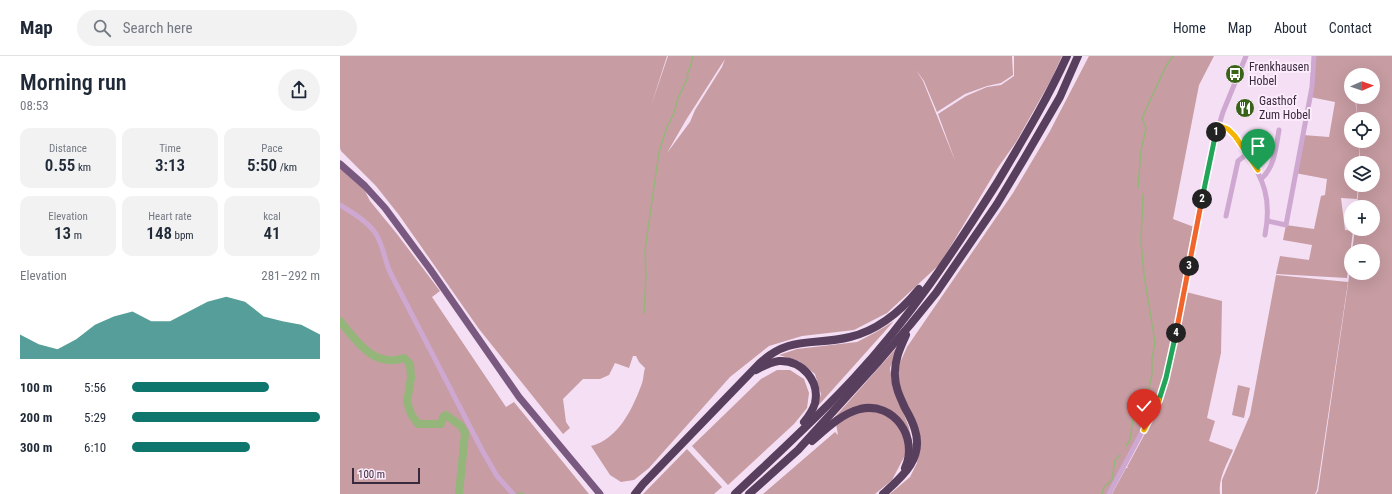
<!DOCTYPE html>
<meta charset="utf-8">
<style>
body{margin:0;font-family:"Roboto Condensed",sans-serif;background:#f2f2f3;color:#1f2937;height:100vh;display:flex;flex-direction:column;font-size:15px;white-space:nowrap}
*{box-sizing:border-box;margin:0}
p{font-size:13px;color:#747a83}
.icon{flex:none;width:22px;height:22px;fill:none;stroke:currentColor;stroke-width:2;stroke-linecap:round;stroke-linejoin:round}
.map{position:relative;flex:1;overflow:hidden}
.panel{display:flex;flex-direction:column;background:#fff;width:340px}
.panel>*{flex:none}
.needle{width:26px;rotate:88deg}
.controls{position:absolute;left:1004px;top:12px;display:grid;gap:8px}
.controls a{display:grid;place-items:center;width:36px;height:36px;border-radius:50%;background:#fff;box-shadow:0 4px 16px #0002;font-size:20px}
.scale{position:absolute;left:12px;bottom:10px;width:68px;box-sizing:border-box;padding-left:4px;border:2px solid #39293c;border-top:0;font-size:11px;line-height:14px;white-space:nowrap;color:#39293c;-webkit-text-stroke:3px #fcecfb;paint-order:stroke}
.pin{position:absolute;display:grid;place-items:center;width:34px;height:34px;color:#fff;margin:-41px -17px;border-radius:50% 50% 50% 0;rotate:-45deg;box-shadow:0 0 4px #0007}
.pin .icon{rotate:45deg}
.km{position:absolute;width:20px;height:20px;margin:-10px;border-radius:50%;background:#222;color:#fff;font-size:11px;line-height:20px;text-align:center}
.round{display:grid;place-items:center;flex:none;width:42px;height:42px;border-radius:21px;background:#f2f2f3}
.headline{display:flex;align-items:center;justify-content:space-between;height:68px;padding:0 20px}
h1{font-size:22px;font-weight:600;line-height:30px}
.stats{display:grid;grid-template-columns:repeat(3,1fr);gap:6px;height:68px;padding:4px 20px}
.stats div{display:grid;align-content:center;border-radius:10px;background:#f2f2f3;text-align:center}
.stats b{font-size:17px;font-weight:600}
.stats small{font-size:11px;font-weight:400}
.stats p{font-size:11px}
.chart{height:112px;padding:8px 20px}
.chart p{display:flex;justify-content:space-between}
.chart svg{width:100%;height:72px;margin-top:4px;fill:#0f766e;opacity:.7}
ul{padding:0 20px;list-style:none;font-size:13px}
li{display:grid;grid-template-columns:64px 48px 1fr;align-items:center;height:30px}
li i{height:10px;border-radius:5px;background:#0f766e}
header{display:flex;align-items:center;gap:24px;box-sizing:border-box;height:56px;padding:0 20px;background:#fff;border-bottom:1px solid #e0e1e3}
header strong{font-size:19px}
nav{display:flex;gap:22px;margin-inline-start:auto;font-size:14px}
.search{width:280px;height:36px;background:#f2f2f3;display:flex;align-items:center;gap:10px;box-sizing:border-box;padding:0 14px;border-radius:22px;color:#747a83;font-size:15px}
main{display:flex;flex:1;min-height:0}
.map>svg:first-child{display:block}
.green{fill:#c79ca3;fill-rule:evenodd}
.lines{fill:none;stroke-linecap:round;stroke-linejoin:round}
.stream{stroke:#95b67a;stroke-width:1.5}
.river{stroke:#95b67a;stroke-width:8}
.minor{stroke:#cea8d0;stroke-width:5}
.major{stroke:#79597f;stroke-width:7}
.highway{stroke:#583f5e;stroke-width:8}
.split-1-casing{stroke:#fff;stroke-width:8}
.split-2-casing{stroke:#fff;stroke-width:8}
.split-3-casing{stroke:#fff;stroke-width:8}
.split-4-casing{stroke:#fff;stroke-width:8}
.split-5-casing{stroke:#fff;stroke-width:8}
.split-6-casing{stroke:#fff;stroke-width:8}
.split-1{stroke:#f5b400;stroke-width:5}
.split-2{stroke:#22a559;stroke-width:5}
.split-3{stroke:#f0652b;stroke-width:5}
.split-4{stroke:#f0652b;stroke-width:5}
.split-5{stroke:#22a559;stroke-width:5}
.split-6{stroke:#f5b400;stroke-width:5}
.labels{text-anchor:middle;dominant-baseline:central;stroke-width:4;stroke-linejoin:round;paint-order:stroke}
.poi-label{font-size:12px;fill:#39293c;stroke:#fcecfb;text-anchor:start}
</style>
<header>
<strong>Map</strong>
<div class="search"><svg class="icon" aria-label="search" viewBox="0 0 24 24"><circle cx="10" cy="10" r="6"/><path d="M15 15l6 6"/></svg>Search here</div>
<nav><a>Home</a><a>Map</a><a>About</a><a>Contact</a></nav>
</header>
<main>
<section class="panel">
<div class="headline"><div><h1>Morning run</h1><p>08:53</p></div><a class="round"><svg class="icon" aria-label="share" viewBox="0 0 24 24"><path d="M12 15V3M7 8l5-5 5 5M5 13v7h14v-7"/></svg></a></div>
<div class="stats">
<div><p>Distance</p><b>0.55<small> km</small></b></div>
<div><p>Time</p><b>3:13</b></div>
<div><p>Pace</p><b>5:50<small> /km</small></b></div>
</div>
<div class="stats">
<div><p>Elevation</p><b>13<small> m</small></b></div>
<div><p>Heart rate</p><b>148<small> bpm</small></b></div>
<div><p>kcal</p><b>41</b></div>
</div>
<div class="chart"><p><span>Elevation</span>281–292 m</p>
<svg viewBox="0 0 160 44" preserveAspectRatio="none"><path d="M0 44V29L10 35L20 38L30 32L40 23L50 18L60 15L70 21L80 21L90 15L100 9L110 6L120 9L130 18L140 21L150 23L160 29V44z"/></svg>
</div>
<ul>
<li><b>100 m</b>5:56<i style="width:73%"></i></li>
<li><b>200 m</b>5:29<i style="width:100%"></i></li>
<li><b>300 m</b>6:10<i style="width:63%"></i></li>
</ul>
</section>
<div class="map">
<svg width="1052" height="438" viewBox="0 0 1052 438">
<rect width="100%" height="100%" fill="#f5dff5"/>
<!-- green -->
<g class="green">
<path d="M0,0H327L311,50L305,95L311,50L328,0H672L673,19L661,27L647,30L625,38L597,56L584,25L576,14L583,25L616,107L598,58L626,40L647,31L661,29L674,20V0H722L711,24L676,86L657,113L600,208L547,257L514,274L462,280L429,290L390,321L309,412L294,424L281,426L270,419L251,390C278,383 292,354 301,330C304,323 303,319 305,312L299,306L296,300H293L289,312L275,307L269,319L260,323H243L223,343L226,366L230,372L223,378L139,273L59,159L36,130L1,95L0,92ZM385,3L382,11L355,54L350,66L327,97L346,64Z"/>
<path d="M749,0H874L859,29L833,163L854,171L824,322L816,346L767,438H550L570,421L577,407L579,393L559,329V309L567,291L673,137L710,75Z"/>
<path d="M975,0H1052V438H976L978,435L1011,207V217H1033V195H1012L1015,173H1033V151H1017L1019,129H1033V107H1020L1019,85H1033V63H1017L1016,41H1033V19H1018L1019,12L1018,19H1011V41H1015L1017,63H1011V85H1019V107H1011V129H1018L1017,143L1001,142L1005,174L1013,175L1007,222L936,218L940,200L969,204L972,189L943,184L946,169L974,173L981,140L985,139L987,123L955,117L963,79L989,81L995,46L970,41Z"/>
<path d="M0,111L24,133L30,145L57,178L100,235L92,241L166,351L174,346L249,438H0Z"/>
<path d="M936,219L1008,226L977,434L975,438H882V424L910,359Z"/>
<path d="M846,236L882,245L881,297L867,362L875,365L869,385L893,394C887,408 878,422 880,438H772L786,412H788L787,411L809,370L820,347Z"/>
<path d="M554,265L477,351L481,338L475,318L459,305L439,299L457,293L517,286L538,275Z"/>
<path d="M558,290L550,312L553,332L569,371L572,386L552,424L535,438H423L495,376L498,379L495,361Z"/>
<path d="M437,314H450L464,323L469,337L467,352L454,368L388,429L352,390L421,323Z"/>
<path d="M898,329L910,332L904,362L892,359Z"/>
<path d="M347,393L382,431L374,438H303Z"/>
</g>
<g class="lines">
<!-- stream -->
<g class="stream">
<path d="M798,132L801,94L806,72L802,62L826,10L833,0"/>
<path d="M304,257L306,219L305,194L319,96L327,71L334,57L338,42L348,21L347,18L350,12L353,0"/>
<path d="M786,390L790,384L793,363L807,341L812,318V303L815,286L804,219L801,186L803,138"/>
<path d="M178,437L184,438"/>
<path d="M762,438L764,431L772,424L775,404L780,399"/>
</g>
<!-- river -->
<path class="river" d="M0,265C17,286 34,312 64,302L70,308L71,322L67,346L71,358L78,368H101L103,361L106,359L121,370L125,377L119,438"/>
<!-- minor -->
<g class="minor">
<path d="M878,69C893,75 896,81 905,94C924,124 932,143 925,179"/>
<path d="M921,123C935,111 936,91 939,74"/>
<path d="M0,149C12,156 25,164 34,175C44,188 44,206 52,220C82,278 112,336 142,394L157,420L173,438"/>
<path d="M886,160L898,105L907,98"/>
<path d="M928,165L946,169L972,31L974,0"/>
<path d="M769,438L818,346L826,322L873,89L883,56L906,0"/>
</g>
<!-- major -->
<path class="major" d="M0,108L25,130L45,152L90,213L179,341L260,438"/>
<!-- highway -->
<g class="highway">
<path d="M416,314C423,310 431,306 439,305C462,304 480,325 475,347C473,354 469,360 464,366"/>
<path d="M472,385C486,373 501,358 520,353C554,345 579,382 565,412"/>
<path d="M295,438L303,428L419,308C449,279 474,290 510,281C539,274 561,255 579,233"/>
<path d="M395,438C435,400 477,362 514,322C569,263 614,195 657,127C682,85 707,44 727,0"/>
<path d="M409,438L458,394L539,305L570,269L596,237L657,148L684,103L720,41L738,0"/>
<path d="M543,438C562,421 584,403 575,374C573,366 569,359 565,352C560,341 555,331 555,320C554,305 560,292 566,279"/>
</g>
</g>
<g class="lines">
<defs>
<path id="split-1" d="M876,76L878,69L888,73L895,80L918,114"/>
<path id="split-2" d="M862,143L876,76"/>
<path id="split-3" d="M849,210L862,143"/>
<path id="split-4" d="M836,277L849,210"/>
<path id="split-5" d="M819,344L826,322L836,277"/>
<path id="split-6" d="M804,374L819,344"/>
</defs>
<!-- split-1 casing -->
<use href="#split-1" class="split-1-casing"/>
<!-- split-2 casing -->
<use href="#split-2" class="split-2-casing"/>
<!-- split-3 casing -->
<use href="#split-3" class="split-3-casing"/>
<!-- split-4 casing -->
<use href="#split-4" class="split-4-casing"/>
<!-- split-5 casing -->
<use href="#split-5" class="split-5-casing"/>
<!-- split-6 casing -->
<use href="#split-6" class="split-6-casing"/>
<!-- split-1 -->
<use href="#split-1" class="split-1"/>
<!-- split-2 -->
<use href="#split-2" class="split-2"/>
<!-- split-3 -->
<use href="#split-3" class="split-3"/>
<!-- split-4 -->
<use href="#split-4" class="split-4"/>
<!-- split-5 -->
<use href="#split-5" class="split-5"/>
<!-- split-6 -->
<use href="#split-6" class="split-6"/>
</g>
<!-- icons -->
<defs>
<symbol id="bus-disc" viewBox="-11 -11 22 22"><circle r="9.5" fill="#386319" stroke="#fcecfb"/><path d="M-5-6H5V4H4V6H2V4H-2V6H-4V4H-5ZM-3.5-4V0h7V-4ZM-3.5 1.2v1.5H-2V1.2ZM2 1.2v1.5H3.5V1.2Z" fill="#fff"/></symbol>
<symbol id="restaurant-disc" viewBox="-11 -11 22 22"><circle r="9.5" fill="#386319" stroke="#fcecfb"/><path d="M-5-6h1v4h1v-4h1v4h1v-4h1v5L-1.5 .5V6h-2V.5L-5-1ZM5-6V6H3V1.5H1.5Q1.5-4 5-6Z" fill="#fff"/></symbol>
</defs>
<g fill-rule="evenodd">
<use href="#bus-disc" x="884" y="7" width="22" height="22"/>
<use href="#restaurant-disc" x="894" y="41" width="22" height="22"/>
</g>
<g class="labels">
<!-- poi labels -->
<g class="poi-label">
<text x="909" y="11">Frenkhausen<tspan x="909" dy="14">Hobel</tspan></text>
<text x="919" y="45">Gasthof<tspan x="919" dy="14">Zum Hobel</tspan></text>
</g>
</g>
</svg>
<div class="controls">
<a><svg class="needle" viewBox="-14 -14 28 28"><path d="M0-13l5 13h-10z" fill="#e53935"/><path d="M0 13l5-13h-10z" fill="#747a83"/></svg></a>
<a><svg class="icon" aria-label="locate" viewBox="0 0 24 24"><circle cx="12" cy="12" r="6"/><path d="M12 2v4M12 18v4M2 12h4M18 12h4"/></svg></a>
<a><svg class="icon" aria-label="layers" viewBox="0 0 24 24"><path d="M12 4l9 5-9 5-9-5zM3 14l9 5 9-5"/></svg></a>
<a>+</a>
<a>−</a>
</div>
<div class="scale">100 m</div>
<div class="pin" style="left:918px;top:114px;background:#1e9e55"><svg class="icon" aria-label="arrive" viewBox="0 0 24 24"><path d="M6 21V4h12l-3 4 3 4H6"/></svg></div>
<div class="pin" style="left:804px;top:374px;background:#d93025"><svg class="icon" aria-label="check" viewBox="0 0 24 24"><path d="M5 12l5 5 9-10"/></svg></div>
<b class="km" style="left:876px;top:76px">1</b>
<b class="km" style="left:862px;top:143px">2</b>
<b class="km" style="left:849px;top:210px">3</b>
<b class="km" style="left:836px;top:277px">4</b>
</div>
</main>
